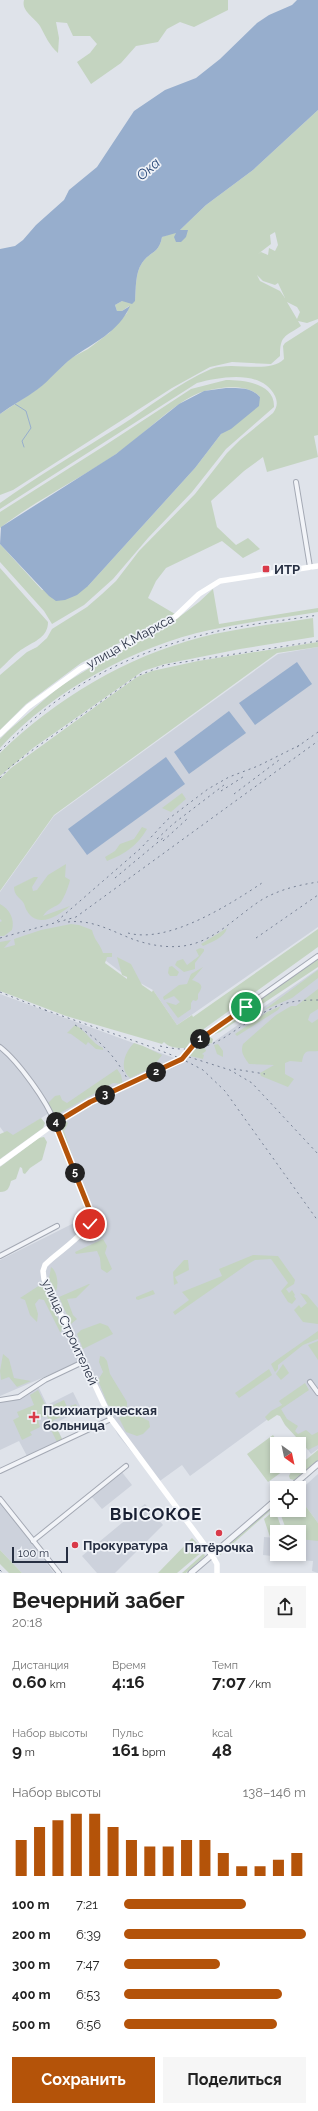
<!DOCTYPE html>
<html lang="ru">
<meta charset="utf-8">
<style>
body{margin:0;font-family:Raleway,sans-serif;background:#f6f6f6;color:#222;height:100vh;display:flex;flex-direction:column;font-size:15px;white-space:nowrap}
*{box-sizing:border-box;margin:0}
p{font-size:13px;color:#767676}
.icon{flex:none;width:22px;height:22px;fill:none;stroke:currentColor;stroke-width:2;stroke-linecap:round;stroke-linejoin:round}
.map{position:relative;height:1573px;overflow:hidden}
.panel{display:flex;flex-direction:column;background:#fff;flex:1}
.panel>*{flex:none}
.needle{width:26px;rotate:147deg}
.controls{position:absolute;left:270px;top:1437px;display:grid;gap:8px}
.controls a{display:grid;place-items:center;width:36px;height:36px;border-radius:0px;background:#fff;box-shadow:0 2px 6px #0003;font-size:20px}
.scale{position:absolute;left:12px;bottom:10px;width:56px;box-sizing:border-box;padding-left:4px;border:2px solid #272f42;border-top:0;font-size:11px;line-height:14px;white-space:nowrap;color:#272f42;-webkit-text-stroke:3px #eff2f7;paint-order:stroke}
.pin{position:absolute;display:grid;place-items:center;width:34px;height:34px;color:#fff;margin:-17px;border:2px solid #fff;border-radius:50%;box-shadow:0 1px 4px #0007}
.km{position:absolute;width:20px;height:20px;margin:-10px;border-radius:50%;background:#222;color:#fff;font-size:11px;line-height:20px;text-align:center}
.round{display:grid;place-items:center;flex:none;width:42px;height:42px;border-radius:0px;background:#f6f6f6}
.head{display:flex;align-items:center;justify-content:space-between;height:68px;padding:0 12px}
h1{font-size:22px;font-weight:700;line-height:30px}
.figures{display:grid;grid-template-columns:repeat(3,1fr);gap:6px;height:68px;padding:4px 12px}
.figures div{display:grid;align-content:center}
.figures b{font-size:17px;font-weight:700}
.figures small{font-size:11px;font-weight:400}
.figures p{font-size:11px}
.chart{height:112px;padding:8px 12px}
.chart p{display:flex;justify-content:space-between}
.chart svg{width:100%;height:72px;margin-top:4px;stroke:#b45309;stroke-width:6}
.primary-button{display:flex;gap:8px;margin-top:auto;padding:8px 12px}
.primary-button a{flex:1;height:46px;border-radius:0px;background:#b45309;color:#fff;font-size:16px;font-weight:700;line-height:46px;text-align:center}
.primary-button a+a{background:#f6f6f6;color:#222}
ul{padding:0 12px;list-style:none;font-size:13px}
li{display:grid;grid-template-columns:64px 48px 1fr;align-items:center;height:30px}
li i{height:10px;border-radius:5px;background:#b45309}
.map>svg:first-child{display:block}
.built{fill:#cdd2dc;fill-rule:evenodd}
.green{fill:#c4d4c0;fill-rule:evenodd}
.water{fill:#97aecd}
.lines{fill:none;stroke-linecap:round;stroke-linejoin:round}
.stream{stroke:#97aecd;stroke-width:1}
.minor-casing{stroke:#a4a9b4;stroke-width:6}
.tertiary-casing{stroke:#a4a9b4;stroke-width:7}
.minor{stroke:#f2f4f8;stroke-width:4}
.tertiary{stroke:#f2f4f8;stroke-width:5}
.secondary{stroke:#fff;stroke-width:5.5}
.rail{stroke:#778195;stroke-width:1;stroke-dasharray:2 4;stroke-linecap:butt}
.route-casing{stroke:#fff;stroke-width:8}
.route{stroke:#b45309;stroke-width:5}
.poi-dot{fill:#d93a49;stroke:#eff2f7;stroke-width:1.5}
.labels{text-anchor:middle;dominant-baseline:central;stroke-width:3.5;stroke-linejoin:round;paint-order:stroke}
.poi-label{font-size:13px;font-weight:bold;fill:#272f42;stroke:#eff2f7;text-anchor:start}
.street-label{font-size:13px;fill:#272f42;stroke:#eff2f7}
.water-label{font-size:14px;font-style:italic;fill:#2d4b7a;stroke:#eff2f7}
.district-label{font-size:17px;font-weight:bold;letter-spacing:1px;fill:#192033;stroke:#eff2f7}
</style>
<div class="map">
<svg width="318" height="1573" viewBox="0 0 318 1573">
<rect width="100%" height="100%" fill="#dfe3ea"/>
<!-- built -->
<g class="built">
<path d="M318,647V927L177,1025L153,990L122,973L80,941L0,949V892L54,816L278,654Z"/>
<path d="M318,969V1449L311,1454L279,1411L190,1476L182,1465L157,1483L118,1435L79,1362L0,1396V1260L92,1214L49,1113L9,1139L0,1127V994L177,1059L180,1065L192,1050L212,1043ZM305,1384H306L282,1405L280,1401Z"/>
<path d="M38,1386L47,1405L73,1392L82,1410L55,1423L62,1439L27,1456L19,1441L0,1450V1402L19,1398Z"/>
<path d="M121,1471L132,1485L102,1509L91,1496Z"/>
<path d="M318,1474V1523L299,1497V1491Z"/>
<path d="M0,1500L9,1513L54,1573H22L0,1550Z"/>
<path d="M145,1504L163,1525L115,1573H97L82,1556Z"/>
<path d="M318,1536V1573L312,1571L313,1561L272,1559V1556L263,1555L264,1537L277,1538V1554H299V1539Z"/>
</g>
<!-- green -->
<g class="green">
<path d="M24,0H228V10L194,27L180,22L167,29L158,42L136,46L121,63L91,84L77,62L90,53L97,44L90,36H73L67,23L56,22L59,38L58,53C49,45 46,37 40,26C34,17 21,11 24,0Z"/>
<path d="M318,110V319L307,323L298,321L301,326C284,337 280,336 280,356L271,364L232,362L210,367L172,388L13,490L0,495V414L39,388L71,358L88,349L109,333L127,313L129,306L122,311H117L115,305L122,301H135C136,289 135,273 142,263C150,251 159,254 162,237L180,230L206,205L253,170ZM275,232L278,245L275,251L269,248L268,255L261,252L258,254L271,244L270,235ZM257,275L263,281L275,285L278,283L285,298L280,291L260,281ZM287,302L297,307L300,312L297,319Z"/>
<path d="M318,322V435L314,436L318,457L267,472L263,457L244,471L211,501L217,527L236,545L248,538L260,549L243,558L222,541L166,568L156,581L148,598L175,614L81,663L26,704L0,730V675L27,652L37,647L47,638L52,629L87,607L102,594L116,581L139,551L195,494L227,453L240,440L273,413C277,407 278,403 275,396C262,369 220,377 197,383L0,509V503C39,475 80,451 120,426C150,407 178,383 211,369C233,360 268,375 284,359L283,346L285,343Z"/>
<path d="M226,380C243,380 275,383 274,407L226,449L192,492L148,538L113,579L84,605L52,624L44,611L0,562V544L42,590L88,586L195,468L221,434L260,397C248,383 221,387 205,391C176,399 142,437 116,454C78,480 36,500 0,528V512L104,446L191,389Z"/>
<path d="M0,568L48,622C48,637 35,641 24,648C15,653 8,662 0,669Z"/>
<path d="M213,589L219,624L318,608V612C282,618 245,622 210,630C135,646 52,691 0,748V739L8,731L59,687L88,669L170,624L199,602Z"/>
<path d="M313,618L314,637L240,649L165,664L143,671L33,748L0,776V753C57,698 125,657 202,637C238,628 276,624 313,618Z"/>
<path d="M318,642V647L277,653L54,815L0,891V779L11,768L113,694L137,677L152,671L198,661Z"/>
<path d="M182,793L186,799L171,812L162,808Z"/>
<path d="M142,827L147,829C137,846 125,854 107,861L105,857L115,851L120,844L134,839Z"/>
<path d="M66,864L65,877L70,880C69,885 63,902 59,904C53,908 47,909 43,916L70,906C58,916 38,929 27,911C25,908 25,905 23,902C19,897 14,895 14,887L34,877H38L32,887L33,891L37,890L48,875Z"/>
<path d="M0,904C10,909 15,920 12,930L4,936H0V922L2,921L0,919Z"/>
<path d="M71,924L79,925L92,930C95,942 100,943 103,953H112V957H107L105,963L127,979V977L122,975L117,957L131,964L142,985L152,992L153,990L177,1025L192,1015L193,1017L318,929V947L194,1036L186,1048C178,1048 169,1048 164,1042L162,1044L66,1016L0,991V942L11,940L4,948L15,945L14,939L41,930Z"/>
<path d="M227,928C225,937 212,942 203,946L201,944Z"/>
<path d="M200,948L204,949V951L195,963V969L184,972L175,965L177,961L183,959L187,965L199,956L196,950Z"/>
<path d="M318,958V967L220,1032L215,1034V1031Z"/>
<path d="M172,966L179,972L177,976H170L168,973L169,967Z"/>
<path d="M203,967L192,980C200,983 205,985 198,994V999L196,1001L193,1000L191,1003V1009L178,1018L166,1002L176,1005L180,1002L174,996L164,1000L163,997L179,985L187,984L191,974Z"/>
<path d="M318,970V978L292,998L264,1010Z"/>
<path d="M318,989V1009L310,1014L308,1020L312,1023L318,1019V1051C308,1052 304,1048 302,1062L290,1061L285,1063V1074L294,1079L288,1087L261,1076L260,1073L274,1065L249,1064C244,1057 240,1052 243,1044L276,1015L291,1006H296Z"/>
<path d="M281,1006L278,1010L237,1036L235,1034L267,1012Z"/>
<path d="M75,1025C87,1031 91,1043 103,1048V1050L96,1049L88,1042L86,1045L71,1034L67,1033Z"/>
<path d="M210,1037L213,1039L212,1043L195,1047L204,1039Z"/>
<path d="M134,1043L143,1046L162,1055L153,1067L130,1078C119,1069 124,1053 134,1043Z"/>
<path d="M218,1044L223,1051V1057L217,1054L214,1045Z"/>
<path d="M205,1048L206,1051L202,1054L204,1055L203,1059L190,1056L192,1049Z"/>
<path d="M117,1069L121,1075L123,1084L113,1083L60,1113L56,1114L53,1113L48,1103L55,1096L60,1095L62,1100L67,1103Z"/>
<path d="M41,1118L45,1123L43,1128L0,1159V1134L7,1131L13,1135Z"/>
<path d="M65,1121L68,1123L64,1131L74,1161L72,1160L60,1127Z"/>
<path d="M44,1137L47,1142L42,1160L30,1168L25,1174L23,1173L22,1168L20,1167L16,1179L11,1181C9,1188 8,1192 0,1192V1167L39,1138Z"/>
<path d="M97,1226L101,1228L102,1231L82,1240L84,1234Z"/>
<path d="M103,1239L107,1246L105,1253L112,1269L107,1273L101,1269L100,1258L97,1251L76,1254L75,1252Z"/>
<path d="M253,1255L278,1256L295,1280L294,1284L286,1289L289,1293L292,1290L295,1295L294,1296L296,1299L292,1304L288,1302L281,1291L288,1283L271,1259L255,1260L248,1264L175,1315L173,1312L189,1300L182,1292L222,1276L219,1269Z"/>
<path d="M184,1260H188L189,1270L175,1277L178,1283L174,1285L173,1272Z"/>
<path d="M51,1267C57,1271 59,1284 56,1291L49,1279Z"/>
<path d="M89,1284H90L76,1298L67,1299L73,1315L77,1319L71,1324L59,1297Z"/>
<path d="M40,1285H43L62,1327L61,1332H60L44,1300L39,1299L35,1304L38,1314L37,1322L30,1315L25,1300L20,1298Z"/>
<path d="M153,1290L155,1294L138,1300L136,1299V1297Z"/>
<path d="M300,1293L307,1295L318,1308V1324L303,1322L294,1310L299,1305L301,1308L307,1303Z"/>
<path d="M100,1323L108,1326L113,1334L83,1349L77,1334L81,1330Z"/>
<path d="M318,1331V1339L303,1345L278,1365V1369L275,1372L271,1364Z"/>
<path d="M318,1341V1360L308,1345Z"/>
<path d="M3,1354L9,1359L14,1378L31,1381L17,1387L9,1377L1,1380L0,1371Z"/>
<path d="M100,1356L104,1357L107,1361L110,1374L127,1402V1410L117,1412L108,1405L98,1380L103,1372L99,1362Z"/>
<path d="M283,1364L289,1373L281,1380L276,1374Z"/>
<path d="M269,1369L272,1375L239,1398L235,1393Z"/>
<path d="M305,1383L309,1390L281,1409L287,1419L298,1426L295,1431L298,1434L306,1430L312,1435L318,1432V1445L308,1450L285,1425L280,1416L277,1415L268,1421L265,1417L271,1411L282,1405L279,1401Z"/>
<path d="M38,1390L47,1408L64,1400L67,1407L76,1404L78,1409L54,1420L51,1423L46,1415L38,1419L40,1427L30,1432L32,1435L22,1440L13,1420L19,1417L17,1412L34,1405L30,1395Z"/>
<path d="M129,1413H133L149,1421L150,1427L143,1434L137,1436L126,1432L119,1418Z"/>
<path d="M56,1427L62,1439L57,1442L51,1430Z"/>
<path d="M273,1435L279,1444H277V1466H290L268,1482L247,1454Z"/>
<path d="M318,1450V1460L294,1480L290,1479L289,1476L291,1472Z"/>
<path d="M299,1497L318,1523V1541L299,1539V1532H287L279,1510H299Z"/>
<path d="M272,1507L271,1510L220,1555L219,1553Z"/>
<path d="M275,1510L283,1532H277V1538L270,1537L264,1519Z"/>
<path d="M192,1538L202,1548L203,1551L177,1573H158Z"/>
<path d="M0,1550L20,1571L22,1573H9L0,1564Z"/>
<path d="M203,1554L205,1555L204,1557L186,1573H182Z"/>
</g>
<!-- water -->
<g class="water">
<path d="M297,0H318V110L253,170L206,205L180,230H188L186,237L181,242H176L174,237L176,233L162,237C159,254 150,251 142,263C135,273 136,289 135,301L132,304L122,301L115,305L117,311H122L130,306C119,332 93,343 72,358C60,367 50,380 38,389C26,398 12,405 0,414V249L15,246L23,240L36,225L64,200L69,190L97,167L134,111L165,90L196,78L220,59L257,23L269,15L292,5Z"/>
<path d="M226,388C239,388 251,387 260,397L259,406L231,429L221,434L195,468L88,586L77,595L65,600L56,601L49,596L0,544L1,527L116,454L179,404L204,391Z"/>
<path d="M297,662L312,684L255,725L239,703Z"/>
<path d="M229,711L246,733L189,774L174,752Z"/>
<path d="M166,757L185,784L87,855L68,829Z"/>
</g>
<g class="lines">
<!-- stream -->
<path class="stream" d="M15,404L26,411L31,428L22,441L24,447"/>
<defs>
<g id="minor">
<path d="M296,482L310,567"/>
<path d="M0,1047C18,1061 47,1101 55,1123L90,1102L178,1062L185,1057L196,1042L318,956"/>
<path d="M0,1256L57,1226"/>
<path d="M310,1382L318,1393"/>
<path d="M0,1400L19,1397L45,1380L83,1362"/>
<path d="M0,1471L111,1419"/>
<path d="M0,1499L59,1573"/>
<path d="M33,1541L126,1466"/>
</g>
<g id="tertiary">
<path d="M290,1488L318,1464"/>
<path d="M191,1573L277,1499"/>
</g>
</defs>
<!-- minor casing -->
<use href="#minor" class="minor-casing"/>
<!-- tertiary casing -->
<use href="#tertiary" class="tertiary-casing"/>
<!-- minor -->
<use href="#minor" class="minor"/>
<!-- tertiary -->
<use href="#tertiary" class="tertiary"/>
<!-- secondary -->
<g class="secondary">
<path d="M0,734L28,707L80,669L159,628L176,616L199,594L220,581L318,566"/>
<path d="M0,1163L55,1123L90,1211C94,1232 59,1250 45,1265L43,1271L44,1279L111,1419L212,1555L217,1564V1573"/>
</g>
<!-- rail -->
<g class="rail">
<path d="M297,747L318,732"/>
<path d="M0,751C20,731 41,711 65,695C107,666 160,645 210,633C245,624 282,621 318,615"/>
<path d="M0,778L10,767L34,749L137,676L165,665L318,641"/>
<path d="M221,791L246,775"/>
<path d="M234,794L279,760"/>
<path d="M157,839L173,824L224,785"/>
<path d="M163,841L187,819"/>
<path d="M115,878L163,838"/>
<path d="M57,921L141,848L167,820L208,789L229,777L258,766L300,745"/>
<path d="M68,922C93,919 113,932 135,940C150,945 166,948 183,946C215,942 237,915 263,899C281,889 299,885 318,882"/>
<path d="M128,933C168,944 229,905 262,883"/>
<path d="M0,938L76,917L318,741"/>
<path d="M256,938L318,895"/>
<path d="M0,992L50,1012"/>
<path d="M45,1010L146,1045L182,1059L203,1070L225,1091L318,1221"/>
<path d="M75,1025C100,1039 117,1058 130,1084"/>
<path d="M160,1046C217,1059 228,1028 273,1008C287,1001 303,1000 318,1000"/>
<path d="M189,1057L230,1070L252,1083L318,1154"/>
<path d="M234,1069L265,1074"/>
<path d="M0,1570L3,1573"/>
</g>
</g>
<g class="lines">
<defs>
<path id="route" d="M90,1224V1211L55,1123L90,1102L182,1059L196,1042L246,1007"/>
</defs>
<!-- route casing -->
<use href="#route" class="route-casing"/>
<!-- route -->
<use href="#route" class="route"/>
</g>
<!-- markers -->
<g class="poi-dot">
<rect x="262" y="565" width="8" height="8" rx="2"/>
<path d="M32 1411h4v4h4v4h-4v4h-4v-4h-4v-4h4z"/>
<circle cx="219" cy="1533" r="4"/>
<circle cx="75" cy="1545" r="4"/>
</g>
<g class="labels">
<!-- poi labels -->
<g class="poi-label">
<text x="274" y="569">ИТР</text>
<text x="43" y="1410">Психиатрическая<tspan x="43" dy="15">больница</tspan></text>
<text x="83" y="1545">Прокуратура</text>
<text x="219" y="1547" text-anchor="middle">Пятёрочка</text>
</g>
<!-- street labels -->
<g class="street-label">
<text transform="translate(130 641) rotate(-29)">улица К.Маркса</text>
<text transform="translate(70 1332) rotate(65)">улица Строителей</text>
</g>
<!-- water labels -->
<g class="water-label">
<text transform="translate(148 169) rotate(-42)">Ока</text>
</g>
<!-- district labels -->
<g class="district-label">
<text x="156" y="1514">ВЫСОКОЕ</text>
</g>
</g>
</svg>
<div class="controls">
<a><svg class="needle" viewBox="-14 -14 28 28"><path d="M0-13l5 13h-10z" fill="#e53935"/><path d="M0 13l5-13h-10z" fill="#767676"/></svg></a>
<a><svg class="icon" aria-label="locate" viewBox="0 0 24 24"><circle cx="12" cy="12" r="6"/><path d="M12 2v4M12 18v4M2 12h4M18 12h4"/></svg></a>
<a><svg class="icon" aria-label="layers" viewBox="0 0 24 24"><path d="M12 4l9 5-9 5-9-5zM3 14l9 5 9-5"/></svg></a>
</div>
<div class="scale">100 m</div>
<div class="pin" style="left:246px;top:1007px;background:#1e9e55"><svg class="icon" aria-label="arrive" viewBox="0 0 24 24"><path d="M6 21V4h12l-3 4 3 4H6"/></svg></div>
<div class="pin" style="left:90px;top:1224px;background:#d93025"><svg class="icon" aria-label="check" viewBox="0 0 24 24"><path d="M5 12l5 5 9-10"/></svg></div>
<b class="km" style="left:200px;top:1039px">1</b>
<b class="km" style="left:156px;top:1072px">2</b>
<b class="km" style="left:105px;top:1095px">3</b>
<b class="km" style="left:56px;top:1122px">4</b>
<b class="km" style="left:75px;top:1173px">5</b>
</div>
<section class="panel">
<div class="head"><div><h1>Вечерний забег</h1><p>20:18</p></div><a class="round"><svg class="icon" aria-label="share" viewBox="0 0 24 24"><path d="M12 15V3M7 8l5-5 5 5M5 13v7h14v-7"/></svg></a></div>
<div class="figures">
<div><p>Дистанция</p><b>0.60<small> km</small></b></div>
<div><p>Время</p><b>4:16</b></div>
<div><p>Темп</p><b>7:07<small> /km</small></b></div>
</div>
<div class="figures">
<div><p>Набор высоты</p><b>9<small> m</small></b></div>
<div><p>Пульс</p><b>161<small> bpm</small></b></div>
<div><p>kcal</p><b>48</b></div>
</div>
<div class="chart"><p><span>Набор высоты</span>138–146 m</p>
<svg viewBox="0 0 160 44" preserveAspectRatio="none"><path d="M5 44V22M15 44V14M25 44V10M35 44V6M45 44V6M55 44V14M65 44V22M75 44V26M85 44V26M95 44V22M105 44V22M115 44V30M125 44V38M135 44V38M145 44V34M155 44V30"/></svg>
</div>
<ul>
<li><b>100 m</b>7:21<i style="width:67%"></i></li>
<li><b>200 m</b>6:39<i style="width:100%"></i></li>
<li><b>300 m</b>7:47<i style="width:53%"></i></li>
<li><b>400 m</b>6:53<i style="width:87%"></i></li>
<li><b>500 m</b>6:56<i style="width:84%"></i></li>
</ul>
<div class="primary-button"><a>Сохранить</a><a>Поделиться</a></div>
</section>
